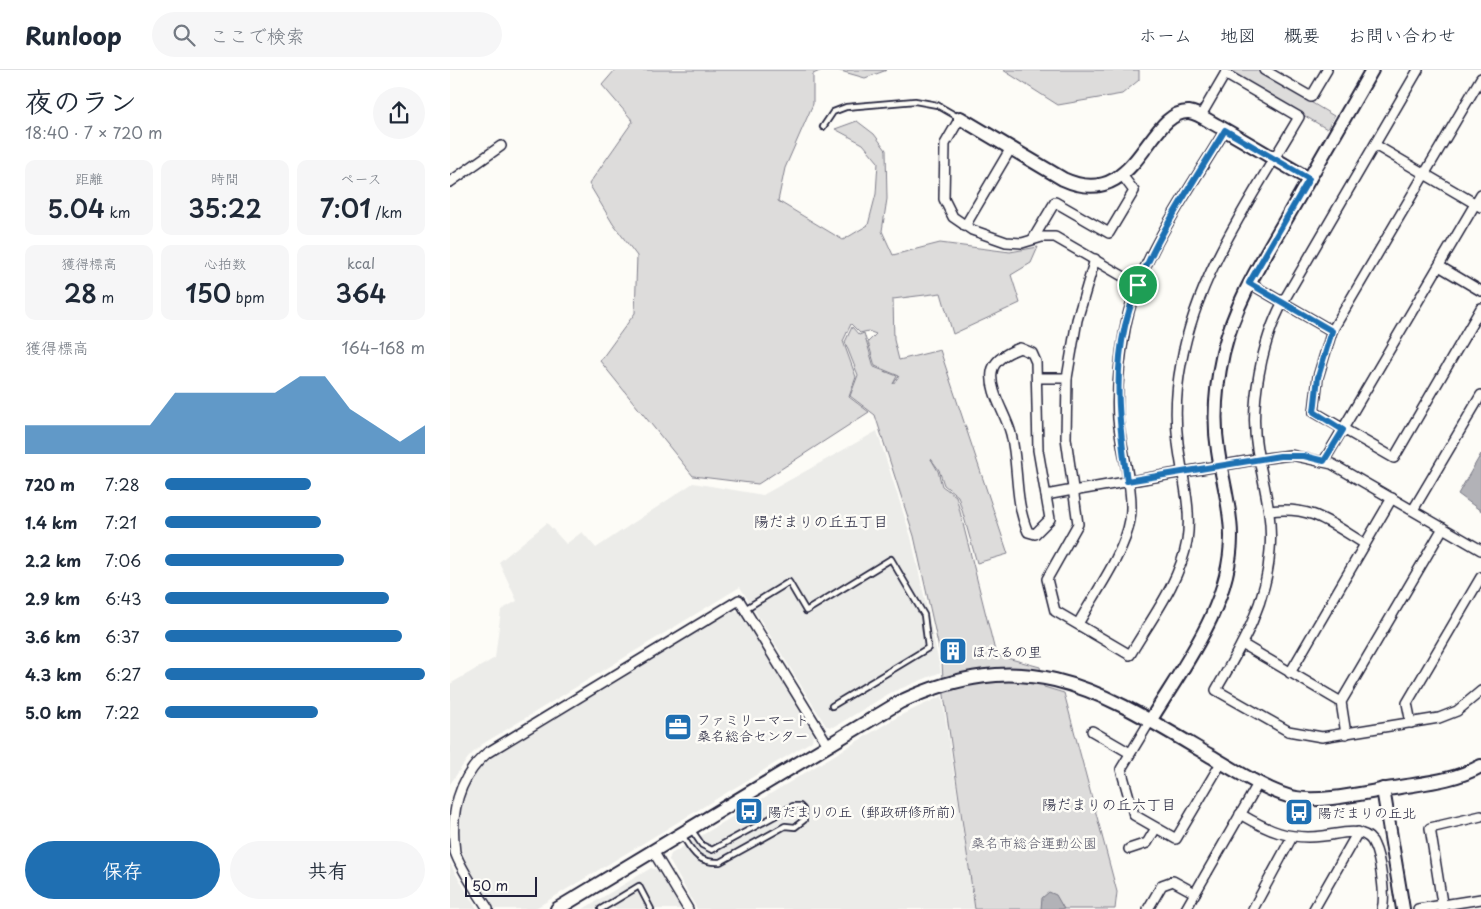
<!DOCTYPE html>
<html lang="ja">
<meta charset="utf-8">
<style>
body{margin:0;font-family:"Playpen Sans","Klee One",sans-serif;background:#f6f6f7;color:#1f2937;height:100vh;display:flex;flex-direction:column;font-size:19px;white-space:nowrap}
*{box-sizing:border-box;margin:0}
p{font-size:16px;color:#747a83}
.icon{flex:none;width:28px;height:28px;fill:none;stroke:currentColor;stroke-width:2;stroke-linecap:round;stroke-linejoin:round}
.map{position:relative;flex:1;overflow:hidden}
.side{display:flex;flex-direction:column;background:#fff;width:450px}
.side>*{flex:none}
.scale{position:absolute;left:15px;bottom:12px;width:72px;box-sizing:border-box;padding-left:5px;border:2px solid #22223b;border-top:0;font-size:14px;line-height:18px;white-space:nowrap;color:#22223b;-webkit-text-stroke:4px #fdfcf7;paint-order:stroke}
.pin{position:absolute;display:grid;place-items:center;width:42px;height:42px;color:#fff;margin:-21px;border:2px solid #fff;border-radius:50%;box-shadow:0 1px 5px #0007}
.round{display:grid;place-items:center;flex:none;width:52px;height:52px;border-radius:26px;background:#f6f6f7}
.overview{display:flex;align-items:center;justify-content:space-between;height:85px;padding:0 25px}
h1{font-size:28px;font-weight:600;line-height:38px}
.stats{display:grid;grid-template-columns:repeat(3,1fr);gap:8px;height:85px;padding:5px 25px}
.stats div{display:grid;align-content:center;border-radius:10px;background:#f6f6f7;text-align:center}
.stats b{font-size:25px;font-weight:600}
.stats small{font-size:14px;font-weight:400}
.stats p{font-size:14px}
.chart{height:140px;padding:10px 25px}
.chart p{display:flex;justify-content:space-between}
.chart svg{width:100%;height:90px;margin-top:5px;fill:#1f6fb2;opacity:.7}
.button{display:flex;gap:10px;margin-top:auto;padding:10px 25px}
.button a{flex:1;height:58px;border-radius:30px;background:#1f6fb2;color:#fff;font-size:20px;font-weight:600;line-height:58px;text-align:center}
.button a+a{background:#f6f6f7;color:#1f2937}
ul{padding:0 25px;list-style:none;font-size:16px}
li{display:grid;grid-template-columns:80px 60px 1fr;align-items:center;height:38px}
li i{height:12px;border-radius:6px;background:#1f6fb2}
header{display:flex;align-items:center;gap:30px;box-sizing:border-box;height:70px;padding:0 25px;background:#fff;border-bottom:1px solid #e0e1e3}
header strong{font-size:24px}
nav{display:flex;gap:28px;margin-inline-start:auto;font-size:18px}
.search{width:350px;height:45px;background:#f6f6f7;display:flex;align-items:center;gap:12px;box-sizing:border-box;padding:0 18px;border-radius:28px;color:#747a83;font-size:19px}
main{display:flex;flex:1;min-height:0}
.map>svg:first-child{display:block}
.built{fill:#ecece9}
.green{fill:#dddcdb;stroke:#807f8b}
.water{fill:#b2b2b7;stroke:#787885}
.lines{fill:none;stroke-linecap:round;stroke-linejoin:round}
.lane-casing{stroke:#22223b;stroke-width:8}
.street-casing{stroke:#22223b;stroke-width:12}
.secondary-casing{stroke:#22223b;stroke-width:16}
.lane{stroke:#fdfcf7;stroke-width:4.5}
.street{stroke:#fdfcf7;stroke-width:9}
.secondary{stroke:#fdfcf7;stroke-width:12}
.route-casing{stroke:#fff;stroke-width:10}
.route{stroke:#1f6fb2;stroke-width:6}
.labels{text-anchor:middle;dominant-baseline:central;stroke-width:5;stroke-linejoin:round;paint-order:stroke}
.poi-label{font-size:14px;fill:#22223b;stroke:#fdfcf7;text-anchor:start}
.park-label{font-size:14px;fill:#5a5a6b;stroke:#fdfcf7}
.neighbourhood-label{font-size:15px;fill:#22223b;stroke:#fdfcf7}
</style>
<header>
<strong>Runloop</strong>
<div class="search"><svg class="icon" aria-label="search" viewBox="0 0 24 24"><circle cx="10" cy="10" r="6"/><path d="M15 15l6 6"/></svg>ここで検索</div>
<nav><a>ホーム</a><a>地図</a><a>概要</a><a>お問い合わせ</a></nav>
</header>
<main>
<section class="side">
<div class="overview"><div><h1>夜のラン</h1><p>18:40 · 7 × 720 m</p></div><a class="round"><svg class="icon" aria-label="share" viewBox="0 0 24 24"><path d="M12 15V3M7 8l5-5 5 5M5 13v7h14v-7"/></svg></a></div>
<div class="stats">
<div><p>距離</p><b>5.04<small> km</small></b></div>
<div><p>時間</p><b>35:22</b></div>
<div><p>ペース</p><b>7:01<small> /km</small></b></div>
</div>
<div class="stats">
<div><p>獲得標高</p><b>28<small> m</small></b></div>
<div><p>心拍数</p><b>150<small> bpm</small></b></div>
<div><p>kcal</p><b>364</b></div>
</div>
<div class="chart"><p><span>獲得標高</span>164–168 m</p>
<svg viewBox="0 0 160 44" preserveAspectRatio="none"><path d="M0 44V30L10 30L20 30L30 30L40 30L50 30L60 14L70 14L80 14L90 14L100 14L110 6L120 6L130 22L140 30L150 38L160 30V44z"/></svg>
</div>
<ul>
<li><b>720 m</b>7:28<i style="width:56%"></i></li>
<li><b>1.4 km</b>7:21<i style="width:60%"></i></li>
<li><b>2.2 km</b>7:06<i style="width:69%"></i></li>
<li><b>2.9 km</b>6:43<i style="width:86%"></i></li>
<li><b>3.6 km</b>6:37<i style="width:91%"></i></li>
<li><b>4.3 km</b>6:27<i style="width:100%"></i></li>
<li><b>5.0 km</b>7:22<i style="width:59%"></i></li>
</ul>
<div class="button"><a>保存</a><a>共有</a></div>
</section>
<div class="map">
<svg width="1031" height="839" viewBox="0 0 1031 839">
<rect width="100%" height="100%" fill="#fdfcf7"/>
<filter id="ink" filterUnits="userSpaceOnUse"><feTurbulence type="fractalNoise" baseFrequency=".02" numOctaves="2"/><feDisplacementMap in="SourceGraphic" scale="10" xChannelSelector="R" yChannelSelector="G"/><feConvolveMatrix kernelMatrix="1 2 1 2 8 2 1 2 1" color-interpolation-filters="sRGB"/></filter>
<g filter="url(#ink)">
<!-- built -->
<g class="built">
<path d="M427,361L461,467L491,602L440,623L384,657L376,656L290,517L31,675L18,688L0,714V614L45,588L51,540L67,531L49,492L97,453L116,474L132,462L146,478L243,413L313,425Z"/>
<path d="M283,540L290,542L363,664L362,671L84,839H44L16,792L7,765L8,736L20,708L41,686Z"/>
<path d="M492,626L525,839H247L219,790L221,784L449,646Z"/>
<path d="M0,793L4,801L27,839H0Z"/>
<path d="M201,798L207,800L231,839H133Z"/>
</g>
<!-- green -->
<g class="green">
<path d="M165,0H372L363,4V34L335,98L328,131L393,170L418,155L426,124L428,92L413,74L385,59L407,51L424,64L436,80L437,129L432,161L443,185L490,173L560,182L588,177L581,193L561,205L570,233L503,264L491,223L443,229L444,270L449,290L490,280L558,484L527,493L508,426L494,415L489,400L481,389L488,401L492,416L506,426L546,585L590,597L594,617L614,623L667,822L665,839H525L494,625L492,592L464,466L425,345L400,326L408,305L395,272L402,257L409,265L414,263L424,297L447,306L443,314L449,306L425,296L418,272L426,264L418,261L410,263L401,254L393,271L406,307L399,327L419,342L308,414L243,406L150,291L185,243L187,186L163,154L139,114L183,51L152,15Z"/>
<path d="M387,0H437L415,8Z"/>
<path d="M553,0H689V10L672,24L608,35Z"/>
<path d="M777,0H807L884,46L877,59Z"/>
</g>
<!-- water -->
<g class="water">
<path d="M1031,384V441L1008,424Z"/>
<path d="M599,822L606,825L614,839H591L592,828Z"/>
</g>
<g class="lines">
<defs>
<g id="lane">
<path d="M373,57L383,42L396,37L465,31L487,35L508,47"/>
<path d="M295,539L339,512L356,541L441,489L474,545L478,578L382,636"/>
<path d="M232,765C243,782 247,793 270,792L335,756L345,757L354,750L353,739L350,736H343L262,780L252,775L241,759"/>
<path d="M151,839L189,816L201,839"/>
</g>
<g id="street">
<path d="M814,0L861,27L877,0"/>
<path d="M968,0L833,232C812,270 799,336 807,379C813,413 823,445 820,480C817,533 792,575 766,620L838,661L872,667L989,648L1007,641L1031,621"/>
<path d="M1031,8L882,261L868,307L864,342L944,388L1031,238"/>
<path d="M510,48L495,74L494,129L503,147L522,160L556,172L572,173L592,167H605L688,215"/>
<path d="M925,75L1031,137"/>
<path d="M0,112L51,76"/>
<path d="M515,156L561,78"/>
<path d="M583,169L605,132L659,163L684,121L672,105"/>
<path d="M645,189L627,250L617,308L616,368L628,454L597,509L605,541L680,585C701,549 730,512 737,471C742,438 732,406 728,373C725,348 726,320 731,294C747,203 803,126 849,47L775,4L750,47"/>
<path d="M989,196L1031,221"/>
<path d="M799,213L882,261"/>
<path d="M570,278L582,283L586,292L588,380L600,449L585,464L578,462C564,431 569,396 561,364C556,344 539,322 542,302C544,289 559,282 570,278Z"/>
<path d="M588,308H617"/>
<path d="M874,391L1031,124"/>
<path d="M623,421L809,389L841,385L882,394L1031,480"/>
<path d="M596,425L623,420"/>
<path d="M963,440L1031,325"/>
<path d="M819,441C862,435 880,453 915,474"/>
<path d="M628,554C644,525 675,482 680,450C685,422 671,379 668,349C666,320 670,287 675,259C687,190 740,120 775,60"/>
<path d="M792,574L891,632"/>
<path d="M840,603L942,428"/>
<path d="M700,651L671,699L684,745L726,769L771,693"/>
<path d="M961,653L957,633L1031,507"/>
<path d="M642,661L680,683"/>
<path d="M896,664L891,632L993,458"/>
<path d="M790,744C819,761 838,770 873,766C884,765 899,760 910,763C917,765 922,769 924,775C930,787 936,827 932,839"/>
<path d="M679,779L697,773L706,758"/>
<path d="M203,781L238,839"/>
<path d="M38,839C27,821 12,802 5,782C0,744 8,708 37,683L289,530L378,675"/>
<path d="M698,839L712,815L723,811L745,823"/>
<path d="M736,839L809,712"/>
<path d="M803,839L842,767"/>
<path d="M864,839L908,762"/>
<path d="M968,839L1031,829"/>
<path d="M993,839L980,758L1031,746"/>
</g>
<g id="secondary">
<path d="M510,48L613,109C687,143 697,40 739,42C749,43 761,53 770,57C800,74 829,92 859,109"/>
<path d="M700,651C734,595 781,535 781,466C781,437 772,409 768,381C763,349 766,315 773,283C785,232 813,189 839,144C867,96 894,48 922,0"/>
<path d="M933,719L953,839"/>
<path d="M107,839L450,632C578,572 649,620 759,685C781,698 822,724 846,728C871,733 917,722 944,718C973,713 1004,711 1031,696"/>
</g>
</defs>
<!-- lane casing -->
<use href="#lane" class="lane-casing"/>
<!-- street casing -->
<use href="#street" class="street-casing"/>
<!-- secondary casing -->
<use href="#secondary" class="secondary-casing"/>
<!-- lane -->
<use href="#lane" class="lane"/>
<!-- street -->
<use href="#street" class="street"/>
<!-- secondary -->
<use href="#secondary" class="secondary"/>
</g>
</g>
<g class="lines" filter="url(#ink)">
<defs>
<path id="route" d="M775,60L859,109L799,213L882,261L868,307L864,342L893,360L874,391L854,386H830L677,411C670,360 663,307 675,256C692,185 738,122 775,60Z"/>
</defs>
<!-- route casing -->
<use href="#route" class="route-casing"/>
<!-- route -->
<use href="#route" class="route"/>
</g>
<!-- icons -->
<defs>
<symbol id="building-square" viewBox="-11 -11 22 22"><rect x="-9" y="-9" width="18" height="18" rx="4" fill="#1f6fb2" stroke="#fdfcf7"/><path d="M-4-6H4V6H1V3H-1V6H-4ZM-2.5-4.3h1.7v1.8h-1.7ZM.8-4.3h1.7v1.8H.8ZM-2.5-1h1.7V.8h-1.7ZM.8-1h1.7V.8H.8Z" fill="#fff"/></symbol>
<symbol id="office-square" viewBox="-11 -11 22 22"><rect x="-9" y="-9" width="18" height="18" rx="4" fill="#1f6fb2" stroke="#fdfcf7"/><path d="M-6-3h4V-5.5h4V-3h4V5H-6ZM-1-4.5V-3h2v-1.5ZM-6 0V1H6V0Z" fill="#fff"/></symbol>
<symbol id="bus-square" viewBox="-11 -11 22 22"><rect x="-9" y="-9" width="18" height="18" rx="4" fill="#1f6fb2" stroke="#fdfcf7"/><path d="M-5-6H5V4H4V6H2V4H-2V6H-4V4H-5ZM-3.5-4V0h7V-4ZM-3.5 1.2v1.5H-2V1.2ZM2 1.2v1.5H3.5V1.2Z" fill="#fff"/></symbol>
</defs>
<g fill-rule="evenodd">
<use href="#building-square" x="487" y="565" width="32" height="32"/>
<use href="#office-square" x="212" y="641" width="32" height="32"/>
<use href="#bus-square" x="283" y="725" width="32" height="32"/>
<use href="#bus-square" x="833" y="726" width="32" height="32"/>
</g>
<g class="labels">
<!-- poi labels -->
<g class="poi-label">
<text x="522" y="581">ほたるの里</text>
<text x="247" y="649">ファミリーマート<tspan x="247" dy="16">桑名総合センター</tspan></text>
<text x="318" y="741">陽だまりの丘（郵政研修所前）</text>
<text x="868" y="742">陽だまりの丘北</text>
</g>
<!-- park labels -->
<g class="park-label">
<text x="584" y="772">桑名市総合運動公園</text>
</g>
<!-- neighbourhood labels -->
<g class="neighbourhood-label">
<text x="371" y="450">陽だまりの丘五丁目</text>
<text x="659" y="733">陽だまりの丘六丁目</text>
</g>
</g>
</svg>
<div class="scale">50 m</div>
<div class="pin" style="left:688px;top:215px;background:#1e9e55"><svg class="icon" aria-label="arrive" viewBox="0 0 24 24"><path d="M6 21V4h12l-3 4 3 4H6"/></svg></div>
</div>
</main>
